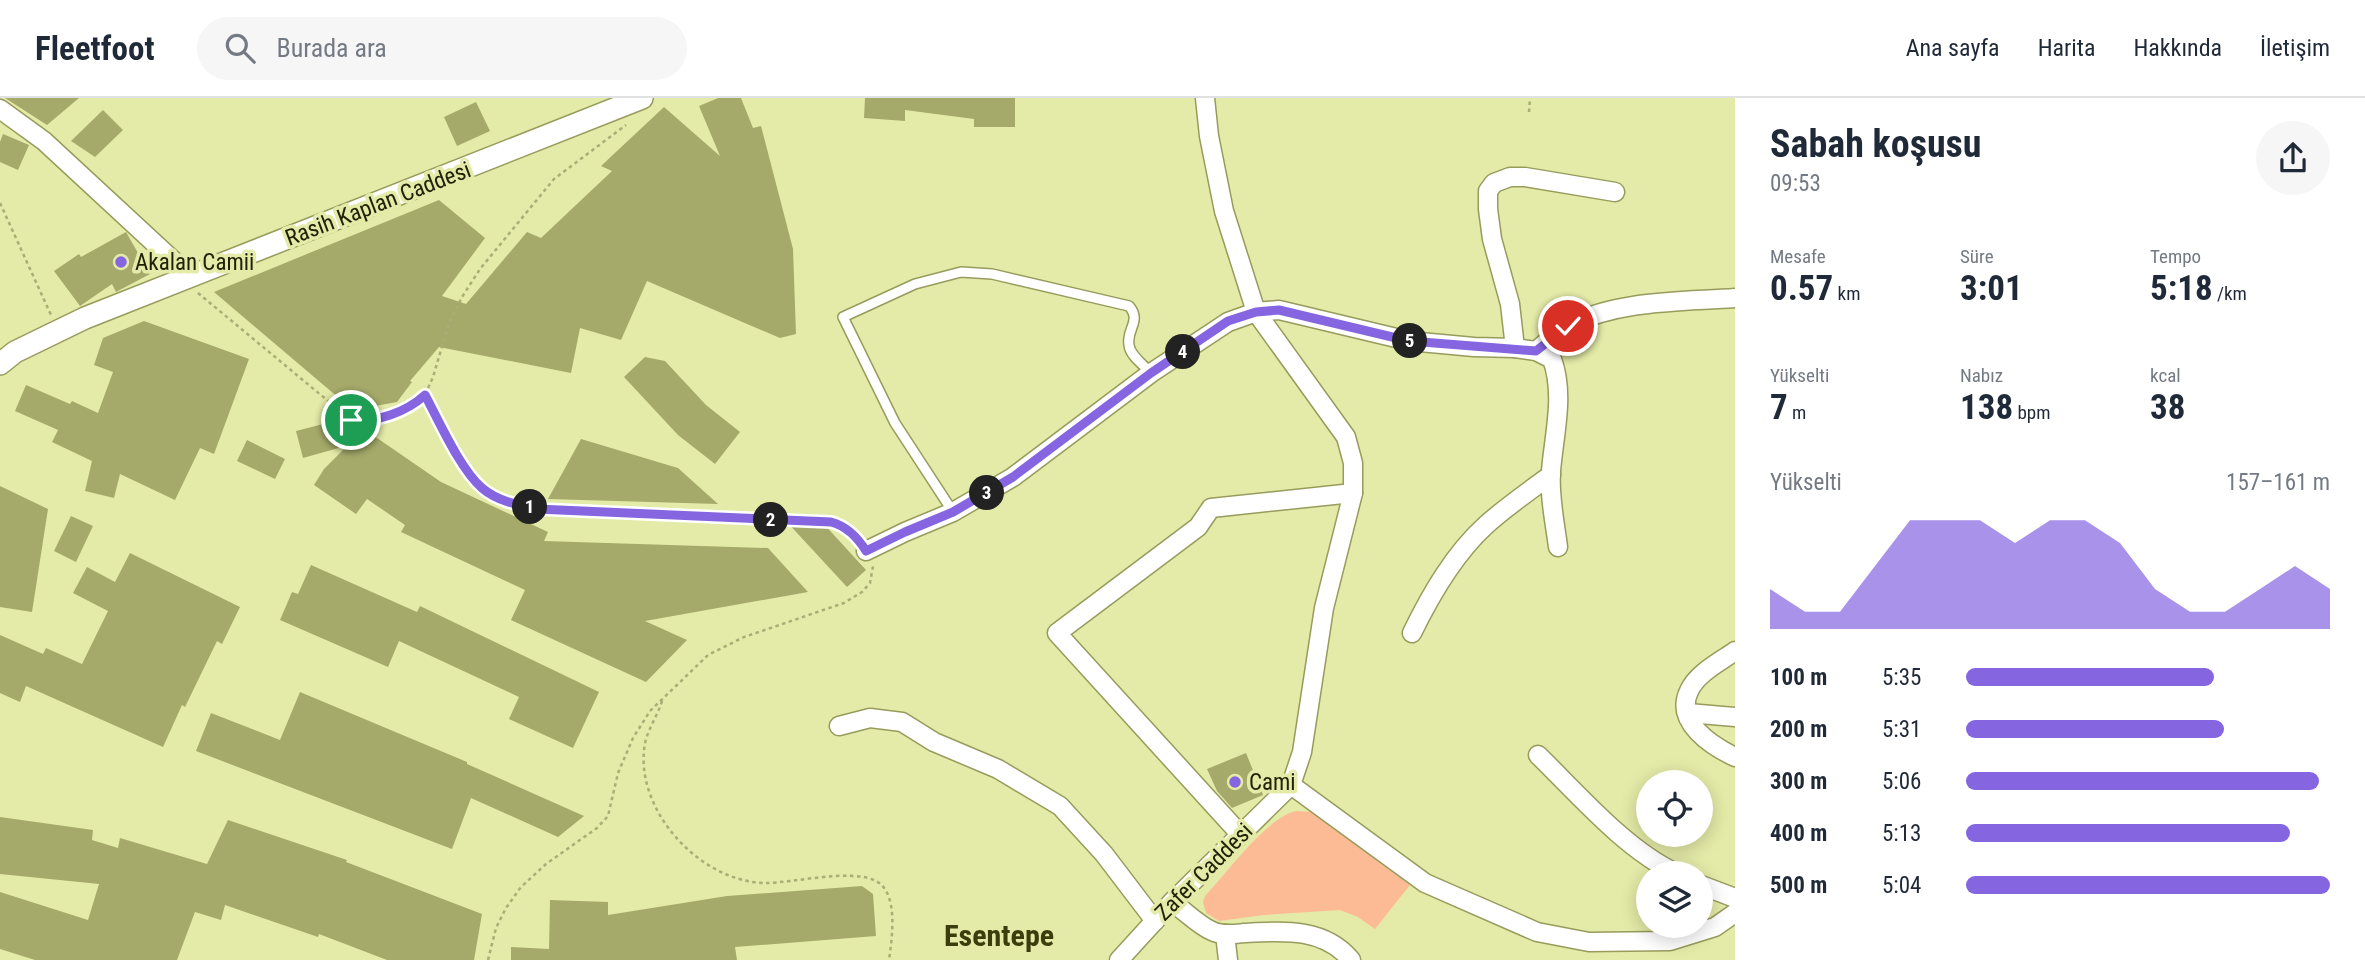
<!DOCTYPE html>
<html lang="tr">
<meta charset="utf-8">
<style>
body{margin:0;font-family:"Roboto Condensed",sans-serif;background:#f6f6f7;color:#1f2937;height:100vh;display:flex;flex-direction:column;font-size:26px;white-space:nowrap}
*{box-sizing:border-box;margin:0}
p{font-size:23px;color:#747a83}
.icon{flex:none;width:38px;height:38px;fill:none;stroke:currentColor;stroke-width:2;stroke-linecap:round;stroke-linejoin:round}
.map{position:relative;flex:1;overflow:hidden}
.details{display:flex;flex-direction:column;background:#fff;width:630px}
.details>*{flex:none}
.controls{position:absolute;left:1636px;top:672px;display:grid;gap:14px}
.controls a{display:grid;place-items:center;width:77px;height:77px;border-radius:50%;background:#fff;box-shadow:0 4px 18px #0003;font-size:35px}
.pin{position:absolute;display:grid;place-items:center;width:60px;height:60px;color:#fff;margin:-30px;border:4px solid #fff;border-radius:50%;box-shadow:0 2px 7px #0007}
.km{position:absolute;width:35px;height:35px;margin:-18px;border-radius:50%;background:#222;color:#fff;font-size:19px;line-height:35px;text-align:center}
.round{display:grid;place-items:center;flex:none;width:74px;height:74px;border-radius:37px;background:#f6f6f7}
.summary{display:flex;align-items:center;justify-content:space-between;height:119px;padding:0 35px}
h1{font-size:38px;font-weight:700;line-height:52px}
.stats{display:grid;grid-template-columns:repeat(3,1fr);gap:10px;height:119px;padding:7px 35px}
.stats div{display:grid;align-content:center}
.stats b{font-size:35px;font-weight:700}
.stats small{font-size:19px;font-weight:400}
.stats p{font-size:19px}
.chart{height:196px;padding:14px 35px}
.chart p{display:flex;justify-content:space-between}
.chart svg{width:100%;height:126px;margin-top:7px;fill:#8565e0;opacity:.7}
ul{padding:0 35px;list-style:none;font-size:23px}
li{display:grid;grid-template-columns:112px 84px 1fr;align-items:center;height:52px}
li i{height:18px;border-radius:9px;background:#8565e0}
header{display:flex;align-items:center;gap:42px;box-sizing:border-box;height:98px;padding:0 35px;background:#fff;border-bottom:2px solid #e0e1e3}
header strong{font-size:33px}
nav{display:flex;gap:38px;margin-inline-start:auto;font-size:24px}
.search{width:490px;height:63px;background:#f6f6f7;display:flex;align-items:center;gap:18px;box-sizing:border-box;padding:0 24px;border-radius:38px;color:#747a83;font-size:26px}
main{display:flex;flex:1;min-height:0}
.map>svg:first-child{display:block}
.green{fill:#fcbb94}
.building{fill:#a5aa6a}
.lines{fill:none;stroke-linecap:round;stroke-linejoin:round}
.service-casing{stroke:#979b5c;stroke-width:12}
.minor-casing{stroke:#979b5c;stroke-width:21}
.tertiary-casing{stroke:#979b5c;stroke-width:24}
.path{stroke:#a9ad77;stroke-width:2.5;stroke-dasharray:3.5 3.5;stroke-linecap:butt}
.service{stroke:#fff;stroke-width:9}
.minor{stroke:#fff;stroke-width:18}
.tertiary{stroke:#fff;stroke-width:21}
.route-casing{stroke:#fff;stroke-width:14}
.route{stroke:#8565e0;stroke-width:9}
.poi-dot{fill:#8565e0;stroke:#e4eaa7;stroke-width:2.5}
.labels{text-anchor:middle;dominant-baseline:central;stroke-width:7;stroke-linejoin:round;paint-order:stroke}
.street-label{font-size:23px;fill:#202207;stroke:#e4eaa7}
.poi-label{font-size:23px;fill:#202207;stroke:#e4eaa7;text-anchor:start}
.district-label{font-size:30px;font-weight:bold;fill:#3b3e0c;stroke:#e4eaa7}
</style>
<header>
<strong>Fleetfoot</strong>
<div class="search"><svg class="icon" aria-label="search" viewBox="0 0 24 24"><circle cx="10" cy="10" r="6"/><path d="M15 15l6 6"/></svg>Burada ara</div>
<nav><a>Ana sayfa</a><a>Harita</a><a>Hakkında</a><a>İletişim</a></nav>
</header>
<main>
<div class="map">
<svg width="1735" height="862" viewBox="0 0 1735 862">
<rect width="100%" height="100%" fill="#e4eaa7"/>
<!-- green -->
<path class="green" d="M1296,713L1312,714L1410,787L1375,831L1358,819L1340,812L1264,817L1219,823L1206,815L1203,804L1205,798C1227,775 1266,720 1296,713Z"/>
<!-- building -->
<g class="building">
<path d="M5,0H79L47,27Z"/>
<path d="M718,0H741L753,30L761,28L793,151L796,236L780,240L647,183L621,242L580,230L571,275L439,249L410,283L412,284L397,304L353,312L214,194L439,102L485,140L442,198L466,206L527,134L541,140L612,73L601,68L664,9L720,58L699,8Z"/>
<path d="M865,0H1015V29H974V21L905,12V23L864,20Z"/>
<path d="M476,4L490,33L457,48L444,19Z"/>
<path d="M103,12L123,32L95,59L71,43Z"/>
<path d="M3,36L29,47L18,72L0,64V44Z"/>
<path d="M126,134L150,176L116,194L112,186L80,208L54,173L79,156L81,159Z"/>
<path d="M144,223L249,261L214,356L200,350L175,402L120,376L114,400L85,393L92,363L52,344L58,332L15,313L26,287L70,306L72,303L98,315L113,274L94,267L103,240Z"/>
<path d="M645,259L665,263L706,307L740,334L715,366L678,337L624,279Z"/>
<path d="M335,323L342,349L303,360L296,333Z"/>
<path d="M364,331L441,384L548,434L544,443L768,450L808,494L645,523L687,542L646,584L511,522L525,492L401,434L405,427L367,401L356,416L314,387L324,371Z"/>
<path d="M581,341L678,370L718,406L548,401Z"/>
<path d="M247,342L285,361L275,381L237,363Z"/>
<path d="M0,388L48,411L32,514L0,509Z"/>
<path d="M71,418L93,428L76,464L54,453Z"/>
<path d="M786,423L822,424L866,472L847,489Z"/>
<path d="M130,455L240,509L222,546L217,543L185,609L182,607L163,649L26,588L20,604L0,595V537L43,556L46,550L82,566L108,513L73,495L87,469L115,484Z"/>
<path d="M311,467L417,514L420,508L599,594L573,650L509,621L519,599L399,543L388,569L280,522L292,494L298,496Z"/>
<path d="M300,594L467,664V666L584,718L558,739L471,700L452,751L196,653L211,615L280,642Z"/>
<path d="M1246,655L1263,697L1232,710L1217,693L1207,671Z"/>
<path d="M0,719L93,732L92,742L118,750L120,740L207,766L228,722L347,762L346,764L482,816L474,862H387L319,836L318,839L225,807L221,822L195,814L177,862H35L0,851V794L88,822L99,786L0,776Z"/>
<path d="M862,788L873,796L876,838L735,849L737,862H511V849L549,851L550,802L608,804V817L727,798Z"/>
</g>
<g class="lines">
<defs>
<path id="service" d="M953,414L895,325L843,219L915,186L961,174L992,176L1129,208C1142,223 1126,231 1129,247C1130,258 1144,267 1151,275"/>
<g id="minor">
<path d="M0,11L44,43L191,179"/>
<path d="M1515,250L1510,206L1492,141L1488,111V93L1494,85L1510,79H1525L1615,94"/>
<path d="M1536,253C1547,244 1558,233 1570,227C1619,202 1682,204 1735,200"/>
<path d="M866,453L905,434L953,414L1013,379L1151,275L1228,224L1256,214L1279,212L1409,243L1474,249L1515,250L1536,253L1552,261C1565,297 1554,336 1551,373C1549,398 1555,425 1558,449"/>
<path d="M1412,535C1431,496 1454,456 1486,427C1506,409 1529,393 1551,377"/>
<path d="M1735,553C1720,564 1697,575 1689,593C1674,624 1712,648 1735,659"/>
<path d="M1688,615L1735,619"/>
<path d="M839,628L870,620L902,624L934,644L998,671L1060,708L1104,756L1155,823"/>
<path d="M1538,657C1578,696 1626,752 1676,775"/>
<path d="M1291,687L1425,785L1537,834L1589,844L1670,843L1715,829L1735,815"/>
<path d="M1240,736L1057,535L1198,429L1211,410L1353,395"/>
<path d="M1701,787L1735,800"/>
<path d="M1172,804C1185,813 1198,827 1212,833C1222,838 1234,836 1244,835C1282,833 1324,829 1351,862"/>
<path d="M1225,836L1228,862"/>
<path d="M1119,862L1172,804L1291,687L1302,654L1324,510L1353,395V365L1346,339L1256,214L1224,113L1209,38L1205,0"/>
</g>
<path id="tertiary" d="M0,266L15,254L85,220L642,0"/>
</defs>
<!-- service casing -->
<use href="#service" class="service-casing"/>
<!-- minor casing -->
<use href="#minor" class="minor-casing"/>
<!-- tertiary casing -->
<use href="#tertiary" class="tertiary-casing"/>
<!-- path -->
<g class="path">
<path d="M1529,14L1530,0"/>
<path d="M0,105L51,217"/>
<path d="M198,195L351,322L364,323L389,317L414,307L425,297L433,279L449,225L462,199L480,171L554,81L626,27"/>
<path d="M425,297C439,323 460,372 482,390C497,402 519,407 537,411L831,423L842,426L855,439"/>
<path d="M662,603C657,620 645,634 644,653C638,716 702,784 765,785C794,785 851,770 876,783C899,795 892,840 889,862"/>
<path d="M488,862L496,830L506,810L521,789L546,766L597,730L608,718L618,675L633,640L650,613L708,557L744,539L844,505L862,494L870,485L873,468"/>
</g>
<!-- service -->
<use href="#service" class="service"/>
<!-- minor -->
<use href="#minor" class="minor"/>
<!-- tertiary -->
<use href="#tertiary" class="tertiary"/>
</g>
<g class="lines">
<defs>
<path id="route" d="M351,322C377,324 405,315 425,297C439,323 460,371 482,390C497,403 518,407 537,411L831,424C846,428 858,440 866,453L905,434L953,414L1013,379L1151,275L1228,223L1256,214L1279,212L1409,243L1536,253L1568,228"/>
</defs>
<!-- route casing -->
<use href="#route" class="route-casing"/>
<!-- route -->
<use href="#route" class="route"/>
</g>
<!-- markers -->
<g class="poi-dot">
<circle cx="121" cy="164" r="7"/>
<circle cx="1235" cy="684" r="7"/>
</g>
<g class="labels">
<!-- street labels -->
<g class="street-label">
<text transform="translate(378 106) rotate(-21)">Rasih Kaplan Caddesi</text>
<text transform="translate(1204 774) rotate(-45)">Zafer Caddesi</text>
</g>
<!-- poi labels -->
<g class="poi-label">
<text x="135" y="164">Akalan Camii</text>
<text x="1249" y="684">Cami</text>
</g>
<!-- district labels -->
<g class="district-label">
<text x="999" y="837">Esentepe</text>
</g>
</g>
</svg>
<div class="controls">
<a><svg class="icon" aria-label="locate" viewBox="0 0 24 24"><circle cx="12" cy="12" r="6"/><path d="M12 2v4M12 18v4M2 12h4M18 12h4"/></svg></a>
<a><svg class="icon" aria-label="layers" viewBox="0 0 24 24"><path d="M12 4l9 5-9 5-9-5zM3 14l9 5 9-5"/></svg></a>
</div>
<div class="pin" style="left:351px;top:322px;background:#1e9e55"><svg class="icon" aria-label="arrive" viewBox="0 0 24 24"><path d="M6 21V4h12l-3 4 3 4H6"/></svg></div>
<div class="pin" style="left:1568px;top:228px;background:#d93025"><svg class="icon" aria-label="check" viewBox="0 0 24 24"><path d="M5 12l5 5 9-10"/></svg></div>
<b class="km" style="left:530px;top:409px">1</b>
<b class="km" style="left:771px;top:422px">2</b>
<b class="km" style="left:987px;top:395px">3</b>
<b class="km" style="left:1183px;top:254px">4</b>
<b class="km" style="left:1410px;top:243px">5</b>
</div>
<section class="details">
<div class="summary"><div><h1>Sabah koşusu</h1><p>09:53</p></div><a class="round"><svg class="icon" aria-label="share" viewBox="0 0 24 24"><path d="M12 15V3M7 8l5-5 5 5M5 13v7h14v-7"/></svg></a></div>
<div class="stats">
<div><p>Mesafe</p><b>0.57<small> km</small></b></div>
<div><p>Süre</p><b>3:01</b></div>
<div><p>Tempo</p><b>5:18<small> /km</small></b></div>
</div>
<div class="stats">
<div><p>Yükselti</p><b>7<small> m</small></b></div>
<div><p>Nabız</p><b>138<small> bpm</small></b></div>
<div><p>kcal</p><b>38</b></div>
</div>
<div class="chart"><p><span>Yükselti</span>157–161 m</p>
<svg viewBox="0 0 160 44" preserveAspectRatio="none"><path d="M0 44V30L10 38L20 38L30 22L40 6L50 6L60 6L70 14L80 6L90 6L100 14L110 30L120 38L130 38L140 30L150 22L160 30V44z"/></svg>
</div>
<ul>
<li><b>100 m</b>5:35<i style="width:68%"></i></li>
<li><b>200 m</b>5:31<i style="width:71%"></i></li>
<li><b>300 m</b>5:06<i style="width:97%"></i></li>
<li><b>400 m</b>5:13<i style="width:89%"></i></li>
<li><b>500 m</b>5:04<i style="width:100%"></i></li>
</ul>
</section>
</main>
